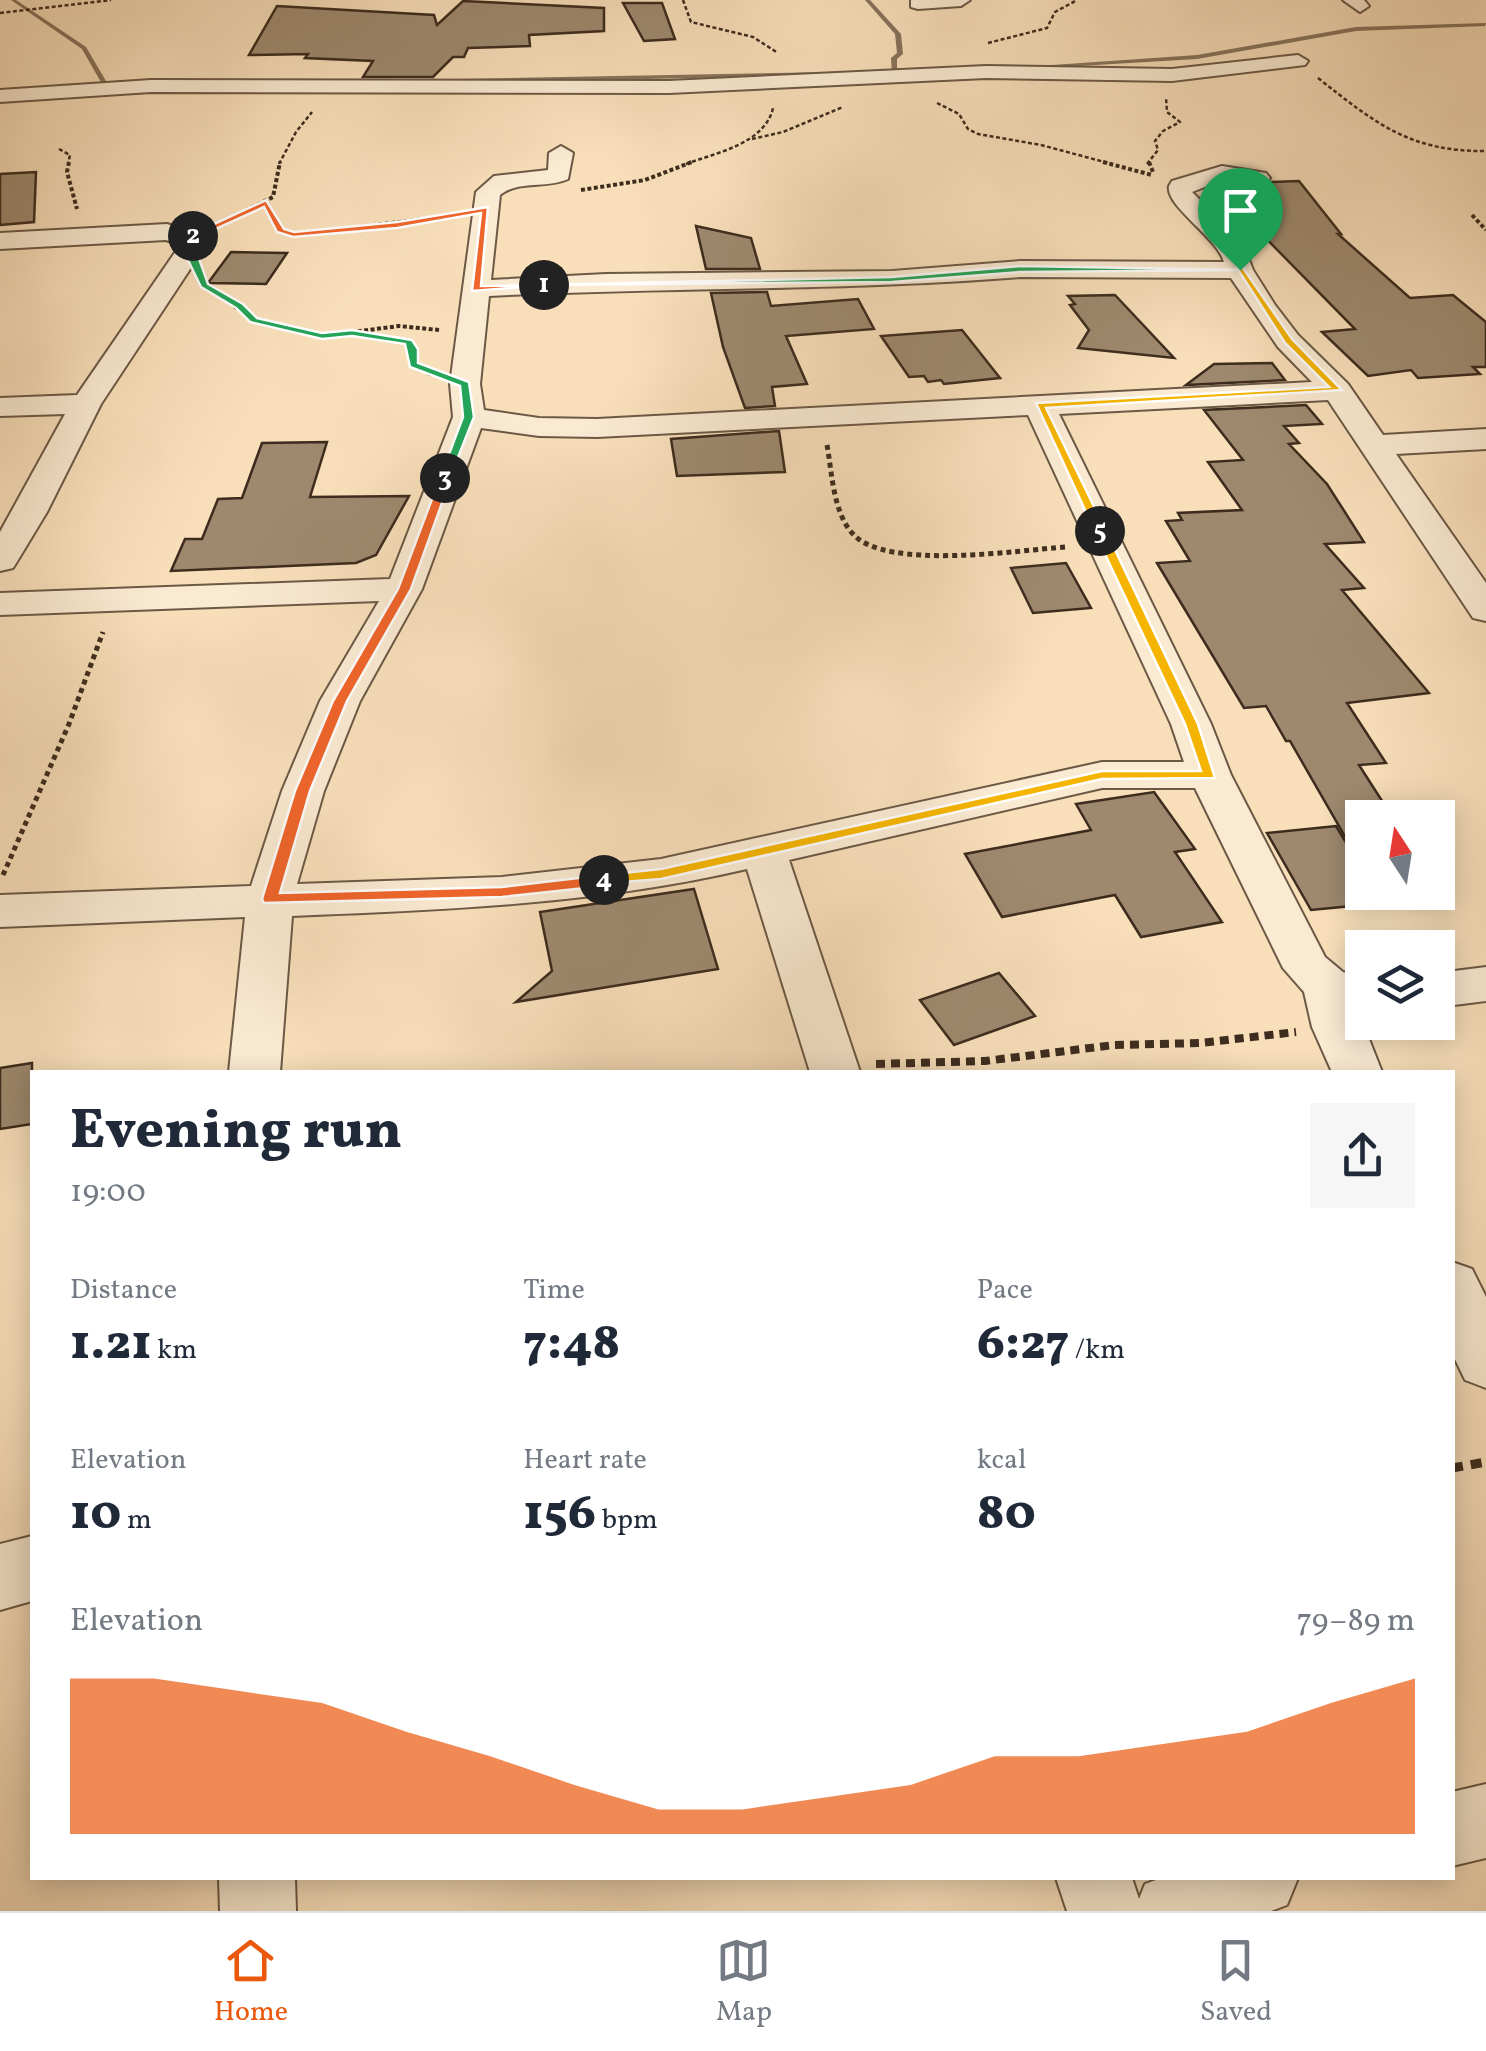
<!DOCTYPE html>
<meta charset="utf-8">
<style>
body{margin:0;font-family:Vollkorn,serif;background:#f6f6f7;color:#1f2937;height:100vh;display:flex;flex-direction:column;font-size:38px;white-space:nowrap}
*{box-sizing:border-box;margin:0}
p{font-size:32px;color:#747a83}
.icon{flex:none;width:55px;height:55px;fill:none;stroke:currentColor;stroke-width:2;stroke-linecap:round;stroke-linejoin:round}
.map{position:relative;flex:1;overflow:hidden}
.details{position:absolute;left:30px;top:1070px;width:1425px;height:810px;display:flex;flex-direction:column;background:#fff;border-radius:0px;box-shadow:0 5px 25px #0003}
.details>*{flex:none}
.needle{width:65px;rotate:348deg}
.controls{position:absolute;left:1345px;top:800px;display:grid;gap:20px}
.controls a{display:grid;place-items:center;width:110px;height:110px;border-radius:0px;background:#fff;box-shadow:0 5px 25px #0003;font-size:50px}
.pin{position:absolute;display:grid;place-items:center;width:85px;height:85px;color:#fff;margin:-102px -42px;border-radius:50% 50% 50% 0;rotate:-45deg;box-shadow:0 0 10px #0007}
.pin .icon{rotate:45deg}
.km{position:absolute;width:50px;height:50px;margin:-25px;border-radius:50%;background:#222;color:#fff;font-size:28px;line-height:50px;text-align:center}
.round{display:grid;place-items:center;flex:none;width:105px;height:105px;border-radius:0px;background:#f6f6f7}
.head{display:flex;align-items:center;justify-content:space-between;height:170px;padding:0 40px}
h1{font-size:55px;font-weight:800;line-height:75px}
.metrics{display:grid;grid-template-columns:repeat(3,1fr);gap:15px;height:170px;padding:10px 40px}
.metrics div{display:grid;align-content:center}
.metrics b{font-size:50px;font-weight:800}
.metrics small{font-size:28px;font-weight:400}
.metrics p{font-size:28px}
.chart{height:280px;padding:20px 40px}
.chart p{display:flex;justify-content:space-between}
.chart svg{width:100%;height:180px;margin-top:10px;fill:#ea580c;opacity:.7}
.dock{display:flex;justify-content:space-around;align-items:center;height:140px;border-top:2px solid #e0e1e3;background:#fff;font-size:28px;color:#747a83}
.dock a{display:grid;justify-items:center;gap:5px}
.dock .active{color:#ea580c}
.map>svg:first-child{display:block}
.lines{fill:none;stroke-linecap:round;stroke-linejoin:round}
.stream{fill:#87735c;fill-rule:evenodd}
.building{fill:#9e896f;stroke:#3d2c1e;stroke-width:2.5}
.street-casing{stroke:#6c5945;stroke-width:4}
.path-far4{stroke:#3d2c1e;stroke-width:2.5;stroke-dasharray:4 2.5;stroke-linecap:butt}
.path-far3{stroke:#3d2c1e;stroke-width:4;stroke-dasharray:4 2.5;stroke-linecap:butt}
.path-far2{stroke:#3d2c1e;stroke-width:5;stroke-dasharray:5 4;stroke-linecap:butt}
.path-far1{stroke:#3d2c1e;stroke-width:8;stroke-dasharray:9 6;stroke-linecap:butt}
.path{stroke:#3d2c1e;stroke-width:9;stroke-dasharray:11 8;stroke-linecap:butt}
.street{fill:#faead2;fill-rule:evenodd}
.split-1{fill:#22a559;stroke:#fff;stroke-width:2.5}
.split-2{fill:#f0652b;stroke:#fff;stroke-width:2.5}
.split-3{fill:#22a559;stroke:#fff;stroke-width:2.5}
.split-4{fill:#f0652b;stroke:#fff;stroke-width:2.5}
.split-5{fill:#f5b400;stroke:#fff;stroke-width:2.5}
.split-6{fill:#f5b400;stroke:#fff;stroke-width:2.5}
</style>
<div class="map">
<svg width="1486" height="1911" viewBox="0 0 1486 1911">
<rect width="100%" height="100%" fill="#f8dfba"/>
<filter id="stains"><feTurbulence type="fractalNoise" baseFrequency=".002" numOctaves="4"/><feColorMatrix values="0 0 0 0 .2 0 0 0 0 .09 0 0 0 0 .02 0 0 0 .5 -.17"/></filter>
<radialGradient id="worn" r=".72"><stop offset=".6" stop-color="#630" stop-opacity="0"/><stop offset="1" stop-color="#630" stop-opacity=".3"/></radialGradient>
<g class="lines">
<!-- stream -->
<g class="stream">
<path d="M11,0H16L86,47L106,81H121L123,84H102L82,49Z"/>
<path d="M865,0H870L901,34L903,54L897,59V75L892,74L891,58L897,53L895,34Z"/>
<path d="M1486,23L1485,26L1356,31L1197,59L1010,70L1007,68L1197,55L1356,27Z"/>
<path d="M831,72L833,75L456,83L453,81L456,79Z"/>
</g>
</g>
<!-- building -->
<g class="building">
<path d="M463,1L604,8V31L529,35L530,46L468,48L464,57H453L433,77H363L373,61L305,58L308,54L249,55L277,6L434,15L437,25Z"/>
<path d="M623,3H662L675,39L644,41Z"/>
<path d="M36,172L34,222L0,225V174Z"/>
<path d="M1299,181L1341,234H1338L1410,298L1453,295L1486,322V367H1473L1480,374L1418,378L1411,370L1368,376L1322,332L1355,329L1242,214L1258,213L1238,185L1266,187L1272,182Z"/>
<path d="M696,226L751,238L760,269H706Z"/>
<path d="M231,252L287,253L266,284L208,283Z"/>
<path d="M767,292L771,306L858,299L874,329L786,336L807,384L772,387L775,406L745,408L723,347L711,293Z"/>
<path d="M1115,295L1174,358L1078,348L1089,330L1070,305L1075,304L1068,296Z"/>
<path d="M962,330L1000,378L944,384L941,380L928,382L924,376L909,377L881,336Z"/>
<path d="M1272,363L1285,380L1186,385L1214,364Z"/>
<path d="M1306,405L1322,424L1284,426L1299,443L1289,444L1327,484L1364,542L1325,544L1364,588L1342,590L1429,693L1347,703L1386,763L1359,765L1393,818H1362V866L1290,741H1286L1266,706L1244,708L1157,563L1190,561L1166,521L1182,520L1178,513L1242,510L1208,462L1243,460L1204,410Z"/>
<path d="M779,431L785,472L677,476L671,439Z"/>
<path d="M327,442L310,497L409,496L376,555L356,563L171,571L185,539H202L218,499L242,498L262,443Z"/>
<path d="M1066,563L1091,608L1033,613L1011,568Z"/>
<path d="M1154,792L1195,849L1175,852L1222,922L1141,937L1115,895L1002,917L965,854L1091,830L1076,804Z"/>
<path d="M1336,826L1362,869V905L1311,910L1267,833Z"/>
<path d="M694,889L718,969L516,1002L552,971L540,912Z"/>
<path d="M999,973L1035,1016L954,1045L920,1000Z"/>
<path d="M32,1063V1124L0,1129V1068Z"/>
</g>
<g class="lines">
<defs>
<g id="street">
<path d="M911,0H970L961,6L918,9L911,7Z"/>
<path d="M1343,0H1364L1369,6L1360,12Z"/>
<path d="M1298,55L1308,61L1305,65L1172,81L986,78L669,93L151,92L0,102V90L151,80L669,81L986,66L1172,69Z"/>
<path d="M561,146L573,153L568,179C547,189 518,180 500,195L491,280L606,274L892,271L1020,261L1224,262C1217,237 1165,206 1169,186L1172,181L1222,166L1266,173L1270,178L1266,183L1223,180L1192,192L1242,241L1253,270L1275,305L1298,335L1348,384L1383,435L1486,429V449L1396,454L1486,583V621L1473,618L1328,400L1059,414L1211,724L1231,775L1325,957L1343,972L1362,977V1013L1358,1011L1382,1072H1332L1312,1027L1304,992L1283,968L1195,788H1102L789,860L860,1072H810L747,869C597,904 446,910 292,916L280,1072H229L245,917L0,927V895L251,886L282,791L320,701L379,601L0,615V593L390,579L453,417L450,384L476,192L494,176L548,170L549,153ZM1020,277L1231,278L1278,347L1312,382L597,419L539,418L484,410L480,384L489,296C666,287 843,291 1020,277ZM1028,415L1171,724L1184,762H1102L661,859L502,877L297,884L324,791L360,701L422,589L481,428L539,436L597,437Z"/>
<path d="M167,224L196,233L202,251L101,404L47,512L18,560L13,568L0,571V532L65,414L0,416V398L77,395L176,251L175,243L166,240L0,249V233Z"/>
<path d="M1486,967V1001L1438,1007V973Z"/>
<path d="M1452,1262L1472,1269L1486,1297V1388L1465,1380L1452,1353Z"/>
<path d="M32,1536V1601L0,1610V1544Z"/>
<path d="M1486,1784V1858L1452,1866V1792Z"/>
<path d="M219,1878H295L296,1911H220Z"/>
<path d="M1056,1878H1132L1139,1899L1145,1884L1161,1878H1298L1287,1905L1271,1911H1067Z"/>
</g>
</defs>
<!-- street casing -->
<use href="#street" class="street-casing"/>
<!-- path-far4 -->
<g class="path-far4">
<path d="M683,0L691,22L753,37L778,53"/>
<path d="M0,13L111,0"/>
<path d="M988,43L1047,28L1055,12L1077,0"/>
<path d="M1318,78C1375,123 1410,152 1486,151"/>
<path d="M937,103L959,114L968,129L978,134L1041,145L1112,164"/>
<path d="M752,139L783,132L843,107"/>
<path d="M59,149L70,155L68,164"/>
<path d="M279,164L296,132L312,112"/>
<path d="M686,164C715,153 765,144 773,108"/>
<path d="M1147,164L1158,150L1155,141L1163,131L1180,122L1167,112L1166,98"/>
</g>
<!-- path-far3 -->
<g class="path-far3">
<path d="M69,162L67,172L77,209"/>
<path d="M1103,162L1152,175"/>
<path d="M1149,162L1153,172"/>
<path d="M581,190L645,180L692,162"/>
<path d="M267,203L281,231L293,235L456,215"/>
<path d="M1472,215L1486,230"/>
<path d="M211,228L273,197L280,162"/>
<path d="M203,283L253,320L322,336L399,326L439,330"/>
<path d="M357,334L408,342L414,349L410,357L413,365L424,370"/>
</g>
<!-- path-far2 -->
<g class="path-far2">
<path d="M419,368L431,374"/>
<path d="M827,445C832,472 833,513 853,534C886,571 1019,550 1066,547"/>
<path d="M3,875L69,724L103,632"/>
</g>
<!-- path-far1 -->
<path class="path-far1" d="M876,1064L985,1061L1114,1045L1201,1043L1296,1032"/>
<!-- path -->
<path class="path" d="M1452,1468L1486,1462"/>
<!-- street -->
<use href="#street" class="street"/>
</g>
<!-- split-1 -->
<path class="split-1" d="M1020,266L1245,270L1020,272L892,282L539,285L892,277Z"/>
<!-- split-2 -->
<path class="split-2" d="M266,200L284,229L294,232L397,222L488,207L481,286L548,285L472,291L481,213L397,228L293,237L277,232L264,207L196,238L188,236Z"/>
<!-- split-3 -->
<path class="split-3" d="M189,234L197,236L192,239L208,284L243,304L257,318L322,333L352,330L412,340L418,349V363L469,382L474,417L449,480L440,478L463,417L460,386L410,367L405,344L352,336L322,339L250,322L236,308L201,287L184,252L183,238Z"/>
<!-- split-4 -->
<path class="split-4" d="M445,474L451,478L411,589L347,701L310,791L280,893L502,887L604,875L612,880L604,886L502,897L264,903L262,899L295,791L333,701L398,589L440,478Z"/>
<!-- split-5 -->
<path class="split-5" d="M1100,528L1106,531L1198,724L1215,778L1102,779L661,879L598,884V877L604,875L661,869L1102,771H1201L1185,724L1094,531Z"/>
<!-- split-6 -->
<path class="split-6" d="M1237,268H1243L1292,339L1342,390L1046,408L1106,531L1096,534L1036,403L1329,387L1285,343Z"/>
<rect width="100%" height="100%" filter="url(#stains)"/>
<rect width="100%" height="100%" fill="url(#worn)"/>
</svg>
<div class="controls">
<a><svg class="needle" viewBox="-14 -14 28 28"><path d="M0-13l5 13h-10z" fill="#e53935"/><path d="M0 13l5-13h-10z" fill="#747a83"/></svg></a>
<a><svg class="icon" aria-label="layers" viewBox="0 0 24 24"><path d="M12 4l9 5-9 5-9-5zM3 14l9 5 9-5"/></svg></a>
</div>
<div class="pin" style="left:1240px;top:270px;background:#1e9e55"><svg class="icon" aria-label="arrive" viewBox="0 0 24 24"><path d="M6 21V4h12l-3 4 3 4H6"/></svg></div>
<b class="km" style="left:544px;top:285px">1</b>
<b class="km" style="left:193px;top:236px">2</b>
<b class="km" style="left:445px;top:478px">3</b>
<b class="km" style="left:604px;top:880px">4</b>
<b class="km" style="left:1100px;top:531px">5</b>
<section class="details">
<div class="head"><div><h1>Evening run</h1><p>19:00</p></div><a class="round"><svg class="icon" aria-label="share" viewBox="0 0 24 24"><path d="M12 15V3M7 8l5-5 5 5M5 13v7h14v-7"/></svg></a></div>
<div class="metrics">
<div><p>Distance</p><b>1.21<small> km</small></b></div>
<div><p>Time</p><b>7:48</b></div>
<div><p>Pace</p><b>6:27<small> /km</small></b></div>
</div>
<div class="metrics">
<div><p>Elevation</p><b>10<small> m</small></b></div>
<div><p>Heart rate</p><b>156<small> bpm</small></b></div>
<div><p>kcal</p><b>80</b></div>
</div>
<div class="chart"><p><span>Elevation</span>79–89 m</p>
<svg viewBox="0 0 160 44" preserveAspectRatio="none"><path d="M0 44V6L10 6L20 9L30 12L40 19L50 25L60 32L70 38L80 38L90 35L100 32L110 25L120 25L130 22L140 19L150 12L160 6V44z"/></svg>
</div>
</section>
</div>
<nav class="dock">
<a class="active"><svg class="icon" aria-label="home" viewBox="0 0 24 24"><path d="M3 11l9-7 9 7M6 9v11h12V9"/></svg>Home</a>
<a><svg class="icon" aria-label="map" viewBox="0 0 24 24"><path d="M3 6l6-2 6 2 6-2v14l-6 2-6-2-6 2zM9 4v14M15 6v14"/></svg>Map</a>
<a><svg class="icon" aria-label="saved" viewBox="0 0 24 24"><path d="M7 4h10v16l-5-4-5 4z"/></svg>Saved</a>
</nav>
